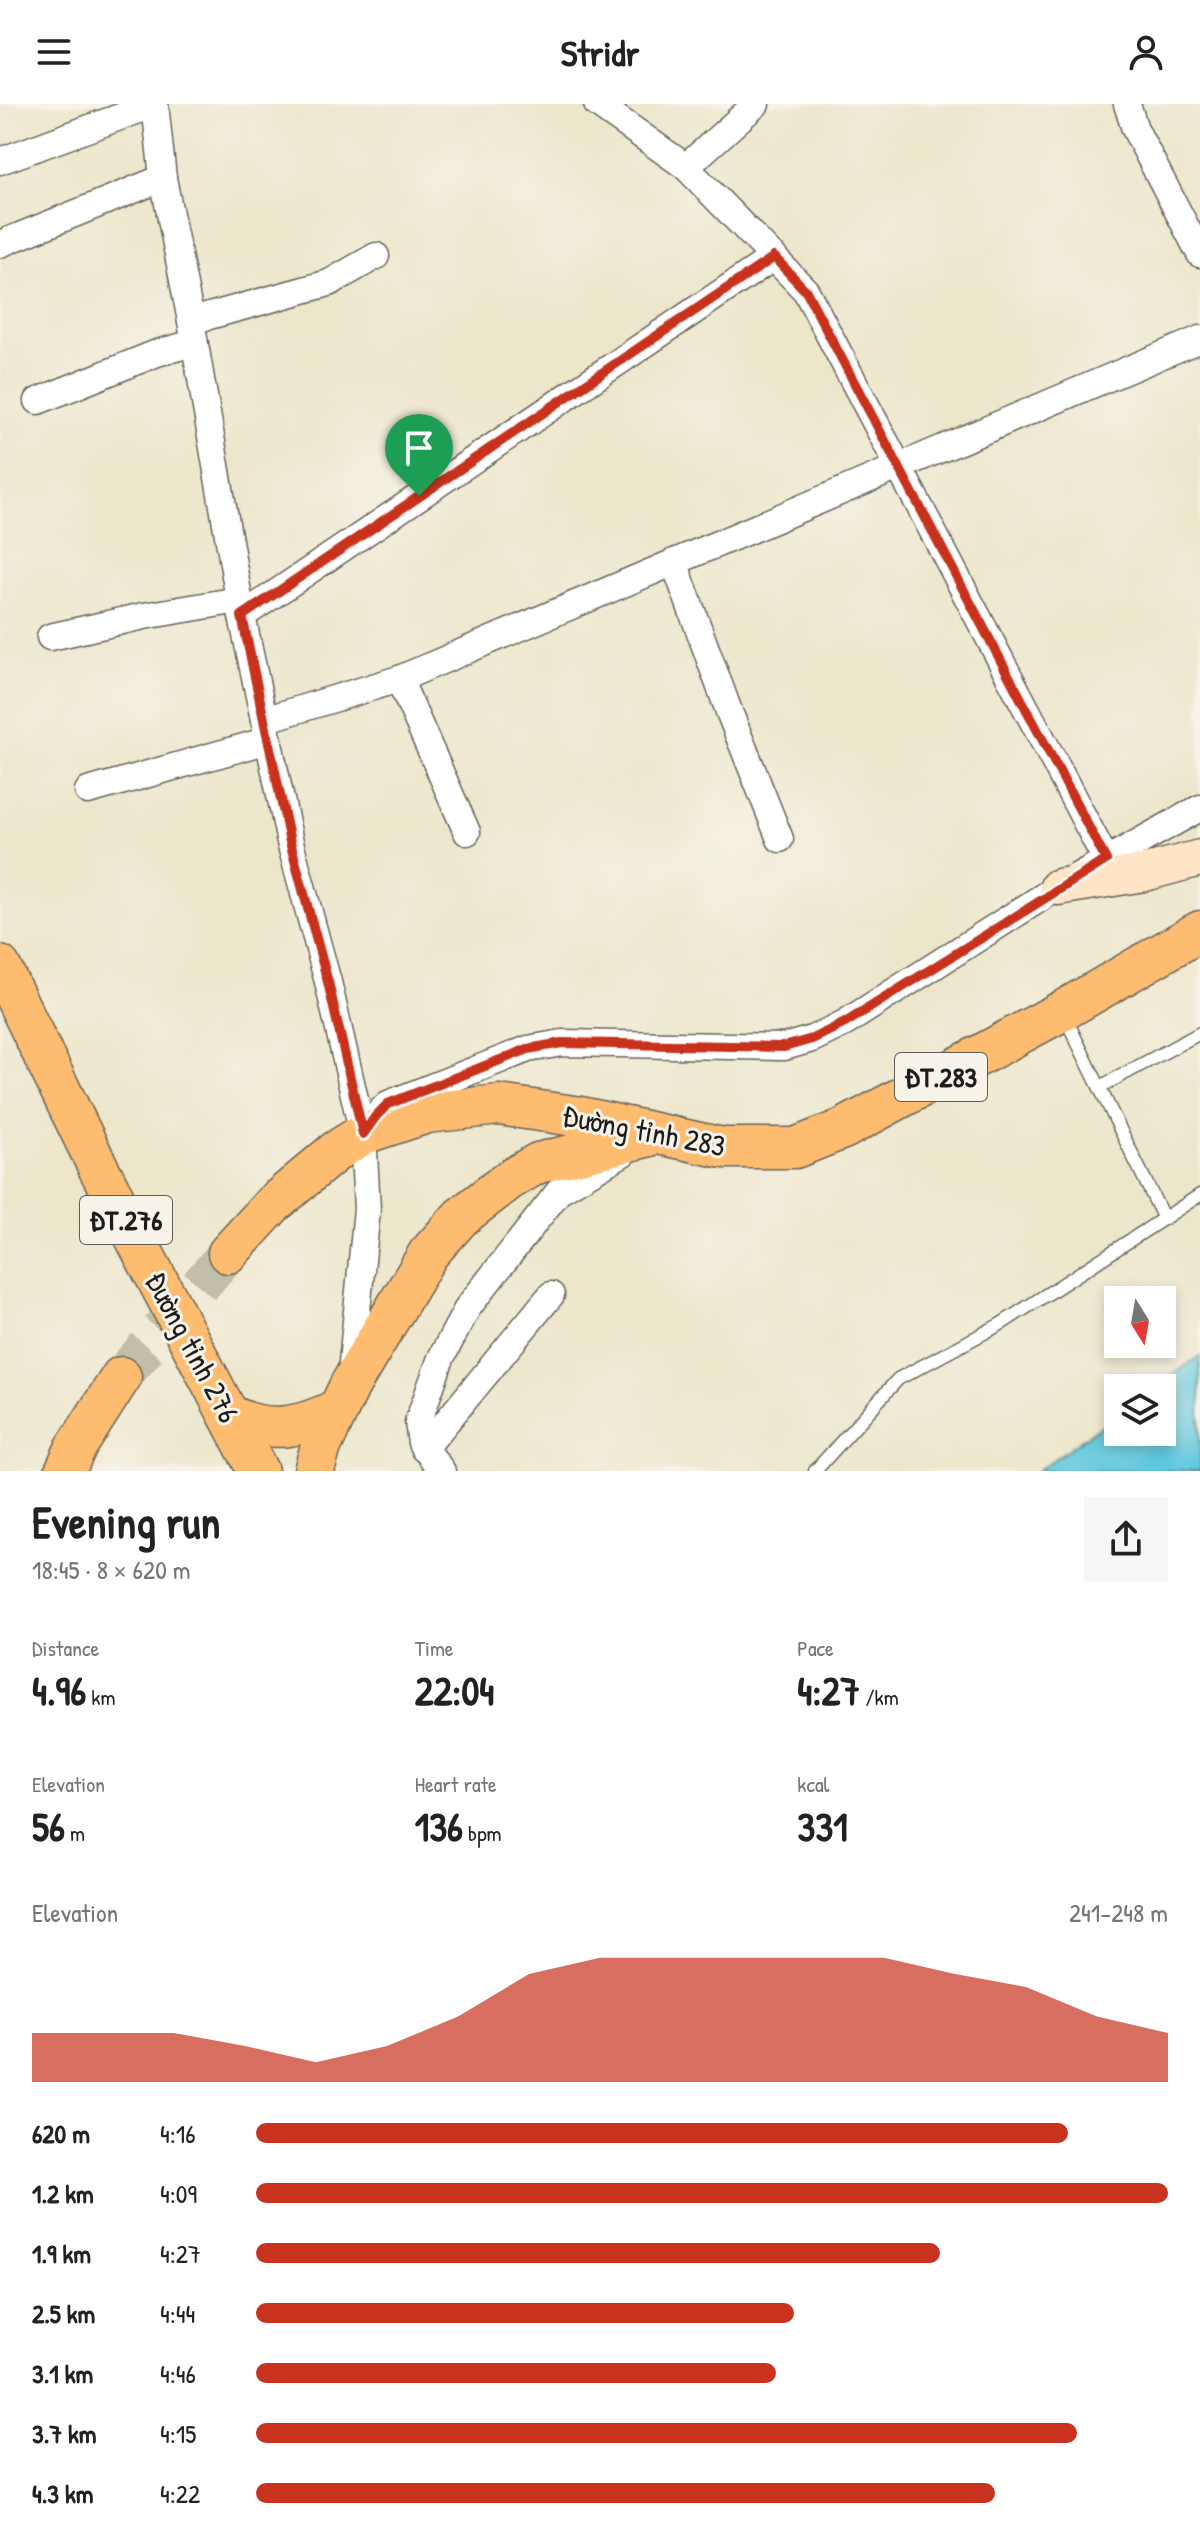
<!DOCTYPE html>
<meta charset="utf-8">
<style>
body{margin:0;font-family:"Patrick Hand",sans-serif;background:#f6f6f6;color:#222;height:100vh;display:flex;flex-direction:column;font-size:30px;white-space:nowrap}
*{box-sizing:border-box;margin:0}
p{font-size:26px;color:#767676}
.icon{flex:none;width:44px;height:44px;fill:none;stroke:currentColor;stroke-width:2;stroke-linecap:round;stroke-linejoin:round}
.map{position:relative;height:1367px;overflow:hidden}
.side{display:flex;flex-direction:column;background:#fff;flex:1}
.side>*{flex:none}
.needle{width:52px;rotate:169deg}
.controls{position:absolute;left:1104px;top:1182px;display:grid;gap:16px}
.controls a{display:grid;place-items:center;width:72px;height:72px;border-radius:0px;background:#fff;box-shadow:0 4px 12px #0003;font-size:40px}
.pin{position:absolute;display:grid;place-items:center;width:68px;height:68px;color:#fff;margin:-82px -34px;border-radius:50% 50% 50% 0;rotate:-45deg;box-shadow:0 0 8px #0007}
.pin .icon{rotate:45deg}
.round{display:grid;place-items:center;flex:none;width:84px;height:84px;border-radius:0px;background:#f6f6f6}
.overview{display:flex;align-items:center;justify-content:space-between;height:136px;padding:0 32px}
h1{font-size:44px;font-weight:800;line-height:60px}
.stats{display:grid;grid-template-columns:repeat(3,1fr);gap:12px;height:136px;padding:8px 32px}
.stats div{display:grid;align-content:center}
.stats b{font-size:40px;font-weight:800}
.stats small{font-size:22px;font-weight:400}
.stats p{font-size:22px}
.chart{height:224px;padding:16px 32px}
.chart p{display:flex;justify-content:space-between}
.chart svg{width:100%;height:144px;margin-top:8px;fill:#c8321e;opacity:.7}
ul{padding:0 32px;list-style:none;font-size:26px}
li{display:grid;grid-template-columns:128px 96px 1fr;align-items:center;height:60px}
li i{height:20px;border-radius:10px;background:#c8321e}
header{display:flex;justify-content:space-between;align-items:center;height:104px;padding:0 32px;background:#fff;font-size:36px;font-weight:800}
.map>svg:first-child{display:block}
.water{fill:#61c8de;stroke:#3e727d;stroke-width:2}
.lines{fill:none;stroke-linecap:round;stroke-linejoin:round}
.primary-tunnel{stroke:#c2bea8;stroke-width:40;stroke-dasharray:40 20;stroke-linecap:butt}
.lane-casing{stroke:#656359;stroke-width:15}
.street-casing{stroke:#656359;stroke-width:29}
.secondary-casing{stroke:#656359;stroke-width:39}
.primary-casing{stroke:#656359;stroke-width:43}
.lane{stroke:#fff;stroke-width:12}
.street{stroke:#fff;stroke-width:26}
.secondary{stroke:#ffe4c6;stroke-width:36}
.primary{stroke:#febc70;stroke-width:40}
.route-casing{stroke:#fff;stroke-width:16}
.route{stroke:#c8321e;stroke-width:10}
.labels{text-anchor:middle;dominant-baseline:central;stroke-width:6;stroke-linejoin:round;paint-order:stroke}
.shield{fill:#f7f3e8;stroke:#5e5c59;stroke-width:2}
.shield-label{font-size:28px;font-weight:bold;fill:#1c1c1c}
.street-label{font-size:30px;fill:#1c1c1c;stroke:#f7f3e8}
</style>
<header><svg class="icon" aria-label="menu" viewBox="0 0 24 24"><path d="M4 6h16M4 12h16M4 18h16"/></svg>Stridr<svg class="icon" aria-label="person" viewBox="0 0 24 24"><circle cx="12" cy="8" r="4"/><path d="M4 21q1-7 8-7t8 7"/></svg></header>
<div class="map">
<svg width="1200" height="1367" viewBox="0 0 1200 1367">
<rect width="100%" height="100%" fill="#f7f3e8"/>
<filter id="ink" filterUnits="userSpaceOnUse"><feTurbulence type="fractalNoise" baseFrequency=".0125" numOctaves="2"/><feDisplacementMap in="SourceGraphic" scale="16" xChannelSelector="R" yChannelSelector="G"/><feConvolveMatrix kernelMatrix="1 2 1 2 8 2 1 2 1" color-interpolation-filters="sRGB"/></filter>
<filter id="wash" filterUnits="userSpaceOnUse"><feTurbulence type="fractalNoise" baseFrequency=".006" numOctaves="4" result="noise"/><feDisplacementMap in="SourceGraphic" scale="32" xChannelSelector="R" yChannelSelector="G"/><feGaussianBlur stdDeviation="1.8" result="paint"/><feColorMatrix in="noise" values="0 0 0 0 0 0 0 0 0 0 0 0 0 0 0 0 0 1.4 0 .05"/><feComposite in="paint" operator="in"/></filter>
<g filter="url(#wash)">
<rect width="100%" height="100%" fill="#ece6cb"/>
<!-- water -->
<path class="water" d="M1200,1252V1367H1037L1118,1310V1328H1162V1284H1154Z"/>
</g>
<g filter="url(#ink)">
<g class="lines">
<!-- primary-tunnel -->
<path class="primary-tunnel" d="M121,1273L228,1149"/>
<defs>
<g id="lane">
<path d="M1065,913L1164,1115"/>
<path d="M1100,983L1200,929"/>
<path d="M815,1367L898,1275L1001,1220L1200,1091"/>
</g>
<g id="street">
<path d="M155,0L163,74L191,217L242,512L290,738L328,878L363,1030L367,1105L351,1269"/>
<path d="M597,0L686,63L806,187L1106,756"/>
<path d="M1127,0L1135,25L1200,150"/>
<path d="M0,57L155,0"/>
<path d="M686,63L756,0"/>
<path d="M0,140L163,74"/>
<path d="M191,217L329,179L376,152"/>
<path d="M38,297L157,249L194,239"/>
<path d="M674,458L730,610L780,735"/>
<path d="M242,512L774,153"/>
<path d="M50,533L144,512L239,496"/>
<path d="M399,575L467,728"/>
<path d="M264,616L399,575L1200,235"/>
<path d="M88,687L269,636"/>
<path d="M365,1027L376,1012L388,1000L528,945L562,939L784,943L812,935L845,919L1058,783L1200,704"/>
<path d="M424,1345L551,1191"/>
<path d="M442,1367L421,1339L418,1318L441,1254L468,1203L560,1086L623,1049"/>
</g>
<path id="secondary" d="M1058,783L1144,769L1200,754"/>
<g id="primary">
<path d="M0,862L99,1065L258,1367"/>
<path d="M228,1149L273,1100L336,1047L363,1030L427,1009L499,1001L581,1013L723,1044H795L843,1025L1062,907L1200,827"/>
<path d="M228,1310C267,1331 300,1324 338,1305"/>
<path d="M65,1367L75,1345L121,1273"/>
<path d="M314,1367L321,1342L350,1281L428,1150L461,1113L509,1076L538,1059L650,1032"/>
</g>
</defs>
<!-- lane casing -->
<use href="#lane" class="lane-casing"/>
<!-- street casing -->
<use href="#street" class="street-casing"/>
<!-- secondary casing -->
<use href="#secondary" class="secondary-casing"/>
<!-- primary casing -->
<use href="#primary" class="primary-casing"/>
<!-- lane -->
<use href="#lane" class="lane"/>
<!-- street -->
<use href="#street" class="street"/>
<!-- secondary -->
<use href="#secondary" class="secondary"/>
<!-- primary -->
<use href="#primary" class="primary"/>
</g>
</g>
<g class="lines" filter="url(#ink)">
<defs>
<path id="route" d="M774,153L806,187L1106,756L845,919L812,935L784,943L562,939L528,945L388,1000L376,1012L363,1030L328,878L290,738L242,512Z"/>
</defs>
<!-- route casing -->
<use href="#route" class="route-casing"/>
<!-- route -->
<use href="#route" class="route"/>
</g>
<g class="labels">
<!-- shield labels -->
<g class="shield">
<rect x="895" y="949" width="92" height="48" rx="6"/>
<rect x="80" y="1092" width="92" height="48" rx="6"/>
</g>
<g class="shield-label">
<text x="941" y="973">ĐT.283</text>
<text x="126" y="1116">ĐT.276</text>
</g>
<!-- street labels -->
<g class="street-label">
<text transform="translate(644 1026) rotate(11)">Đường tỉnh 283</text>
<text transform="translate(193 1243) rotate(62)">Đường tỉnh 276</text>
</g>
</g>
</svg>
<div class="controls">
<a><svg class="needle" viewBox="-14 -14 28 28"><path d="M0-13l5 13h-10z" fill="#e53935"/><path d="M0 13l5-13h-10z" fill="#767676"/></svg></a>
<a><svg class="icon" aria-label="layers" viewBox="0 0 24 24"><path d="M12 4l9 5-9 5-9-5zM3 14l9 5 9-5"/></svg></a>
</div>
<div class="pin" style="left:419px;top:392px;background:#1e9e55"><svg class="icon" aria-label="arrive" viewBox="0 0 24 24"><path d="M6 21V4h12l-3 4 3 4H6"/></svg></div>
</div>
<section class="side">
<div class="overview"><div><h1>Evening run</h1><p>18:45 · 8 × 620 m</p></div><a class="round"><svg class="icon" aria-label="share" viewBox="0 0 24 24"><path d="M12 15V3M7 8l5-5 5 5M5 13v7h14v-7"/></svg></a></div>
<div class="stats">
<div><p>Distance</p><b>4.96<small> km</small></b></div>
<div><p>Time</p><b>22:04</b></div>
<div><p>Pace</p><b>4:27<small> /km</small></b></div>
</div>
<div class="stats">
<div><p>Elevation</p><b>56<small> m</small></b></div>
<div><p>Heart rate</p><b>136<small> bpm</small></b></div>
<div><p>kcal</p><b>331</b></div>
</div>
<div class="chart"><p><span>Elevation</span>241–248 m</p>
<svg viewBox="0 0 160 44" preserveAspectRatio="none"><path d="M0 44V29L10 29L20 29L30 33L40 38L50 33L60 24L70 11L80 6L90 6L100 6L110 6L120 6L130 11L140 15L150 24L160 29V44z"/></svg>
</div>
<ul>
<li><b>620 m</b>4:16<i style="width:89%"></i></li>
<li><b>1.2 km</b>4:09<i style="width:100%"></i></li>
<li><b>1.9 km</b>4:27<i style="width:75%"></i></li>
<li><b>2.5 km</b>4:44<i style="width:59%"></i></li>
<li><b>3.1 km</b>4:46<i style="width:57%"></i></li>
<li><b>3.7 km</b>4:15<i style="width:90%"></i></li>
<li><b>4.3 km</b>4:22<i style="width:81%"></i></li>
</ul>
</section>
